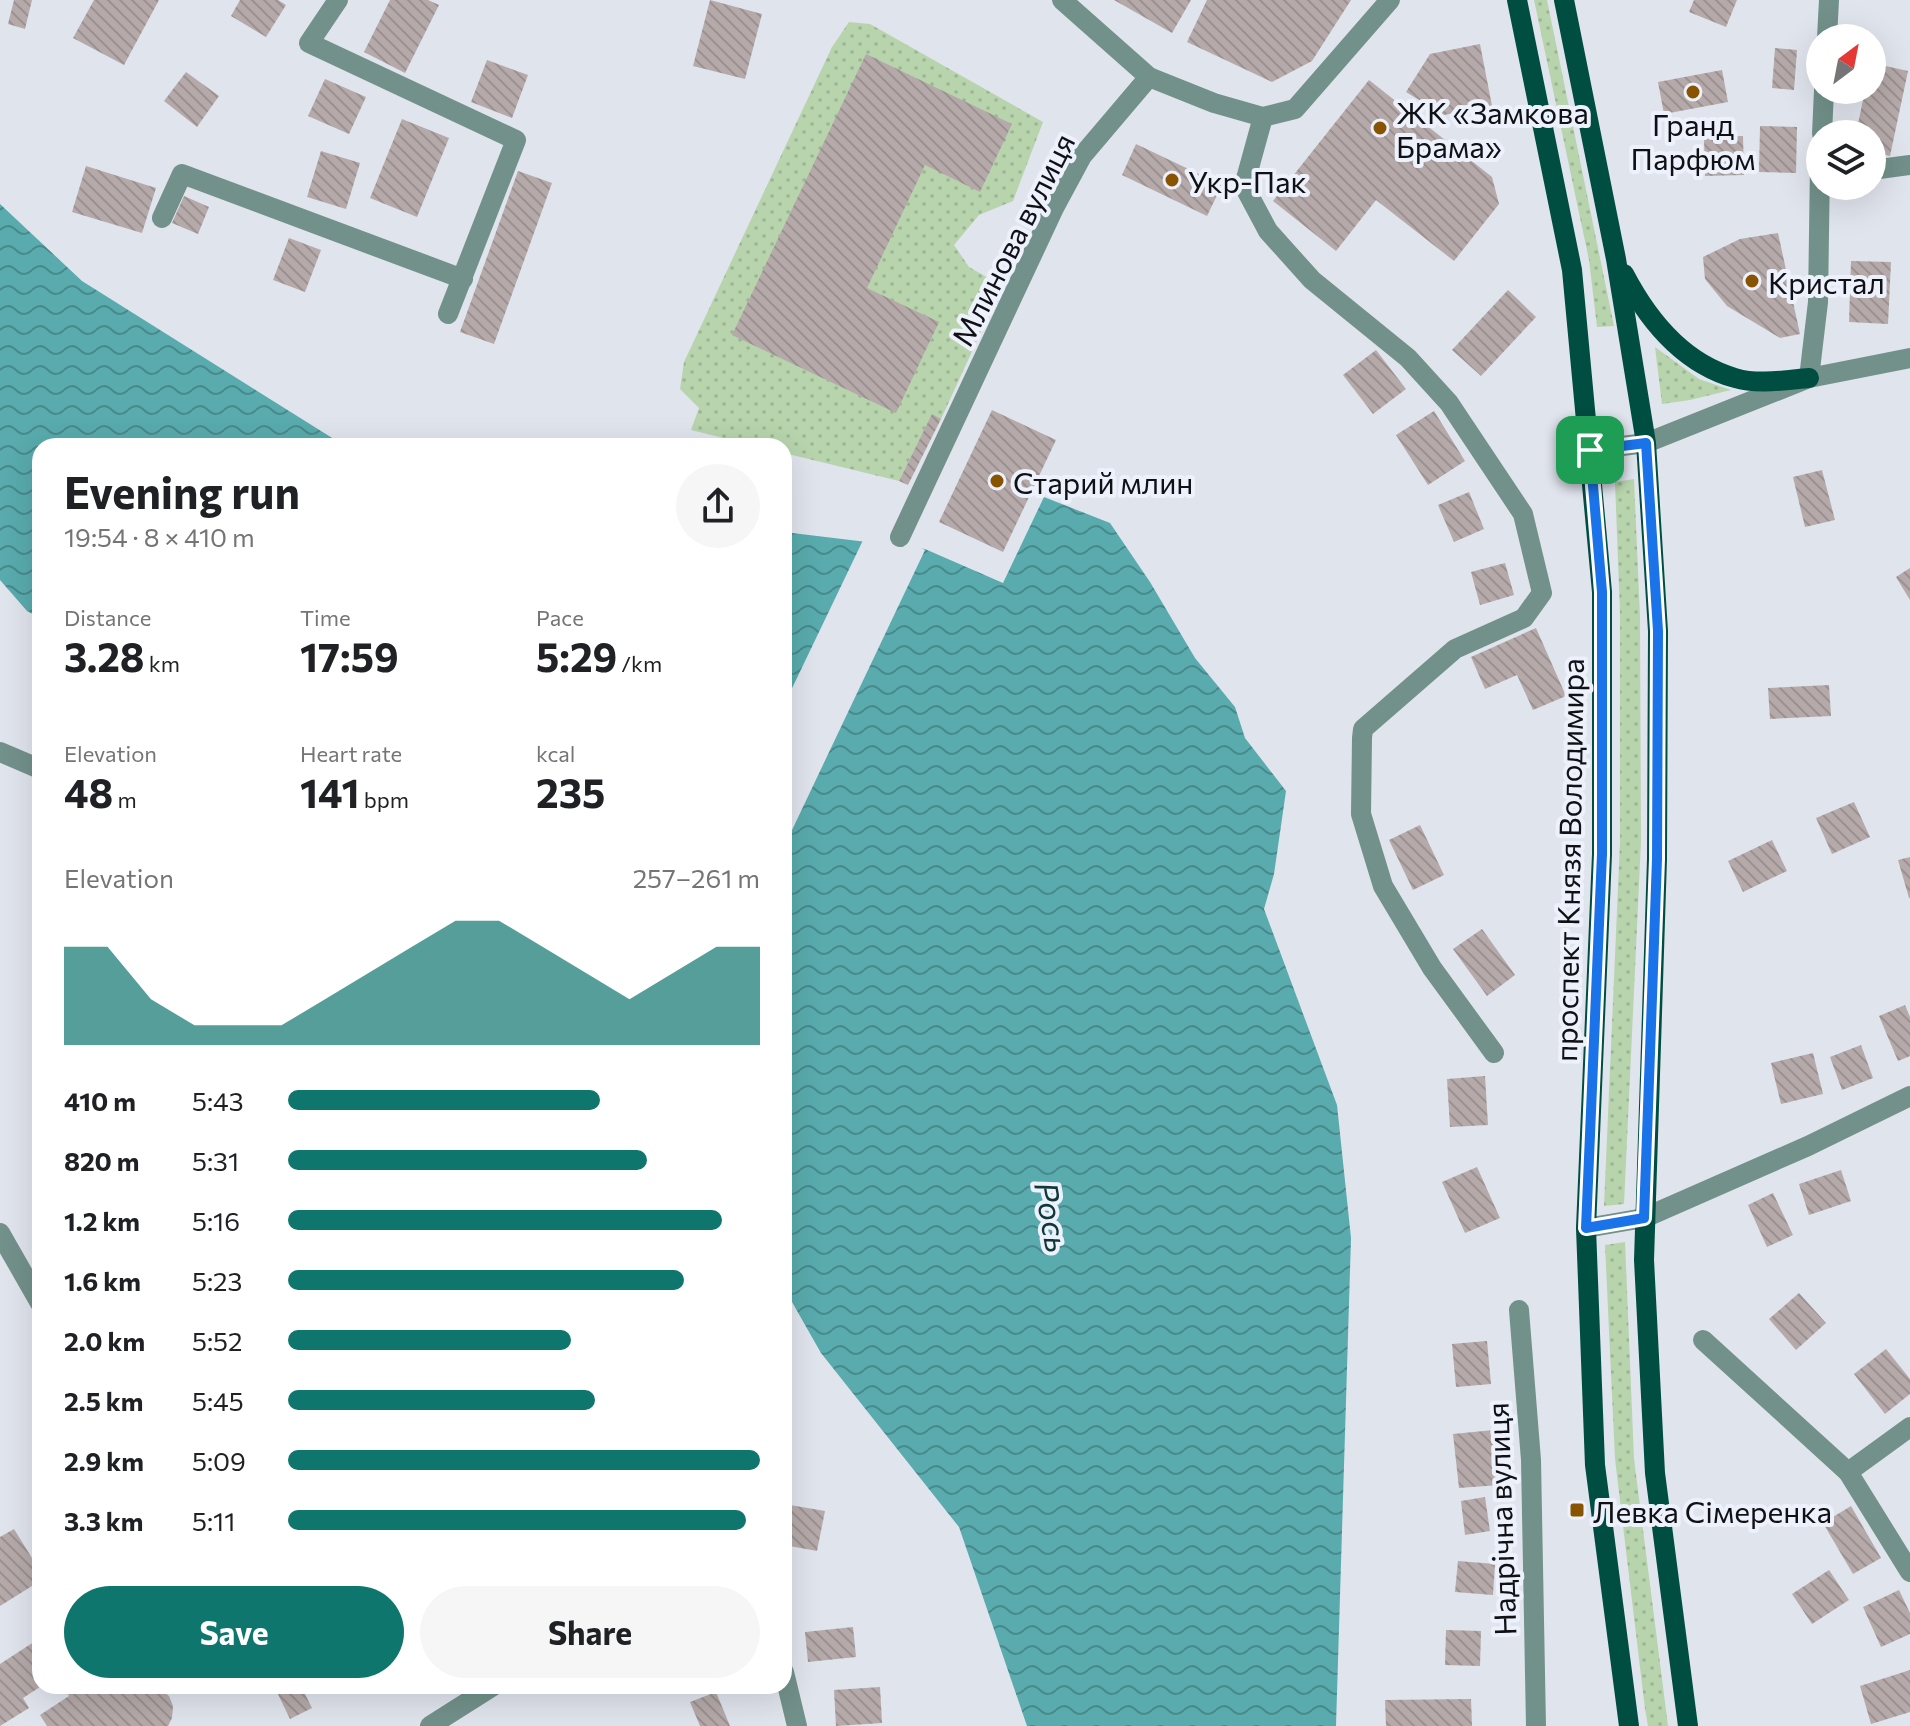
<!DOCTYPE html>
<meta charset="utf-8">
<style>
body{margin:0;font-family:Commissioner,sans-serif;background:#f6f6f6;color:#202124;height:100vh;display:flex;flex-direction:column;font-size:30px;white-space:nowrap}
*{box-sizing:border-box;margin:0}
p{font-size:26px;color:#757577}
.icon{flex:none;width:44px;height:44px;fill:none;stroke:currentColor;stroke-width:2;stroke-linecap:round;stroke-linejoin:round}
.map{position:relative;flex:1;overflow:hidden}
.sheet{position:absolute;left:32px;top:438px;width:760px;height:1256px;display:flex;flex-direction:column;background:#fff;border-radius:24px;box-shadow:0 8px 32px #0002}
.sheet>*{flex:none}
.needle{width:52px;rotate:32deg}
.buttons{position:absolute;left:1806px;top:24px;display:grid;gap:16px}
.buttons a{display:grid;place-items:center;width:80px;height:80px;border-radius:50%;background:#fff;box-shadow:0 8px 32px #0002;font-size:40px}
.pin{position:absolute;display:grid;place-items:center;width:68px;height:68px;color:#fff;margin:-34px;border-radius:16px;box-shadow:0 4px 12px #0006}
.round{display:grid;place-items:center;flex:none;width:84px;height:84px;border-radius:42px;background:#f6f6f6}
.overview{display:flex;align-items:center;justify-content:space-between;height:136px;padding:0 32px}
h1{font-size:44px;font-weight:700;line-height:60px}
.metrics{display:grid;grid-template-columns:repeat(3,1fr);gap:12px;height:136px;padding:8px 32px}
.metrics div{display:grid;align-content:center}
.metrics b{font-size:40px;font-weight:700}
.metrics small{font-size:22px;font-weight:400}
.metrics p{font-size:22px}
.chart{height:224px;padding:16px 32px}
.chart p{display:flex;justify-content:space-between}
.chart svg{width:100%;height:144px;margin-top:8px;fill:#0f766e;opacity:.7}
.primary-button{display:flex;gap:16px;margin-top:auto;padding:16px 32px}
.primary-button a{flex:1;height:92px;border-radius:48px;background:#0f766e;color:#fff;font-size:32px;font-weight:700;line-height:92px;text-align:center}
.primary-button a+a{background:#f6f6f6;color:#202124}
ul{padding:0 32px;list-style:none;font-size:26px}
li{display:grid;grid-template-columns:128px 96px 1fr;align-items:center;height:60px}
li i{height:20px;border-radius:10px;background:#0f766e}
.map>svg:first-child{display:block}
.green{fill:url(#green-dots)}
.water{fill:url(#water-waves)}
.pier{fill:#e0e4ed}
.building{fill:url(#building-back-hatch)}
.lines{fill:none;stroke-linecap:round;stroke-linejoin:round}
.minor{stroke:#72918a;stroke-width:20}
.tertiary{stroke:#72918a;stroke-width:20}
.primary{stroke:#004d42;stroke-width:20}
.route-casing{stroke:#fff;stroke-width:16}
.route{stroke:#1a73e8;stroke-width:10}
.poi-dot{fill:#895401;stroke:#edf1fb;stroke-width:3}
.labels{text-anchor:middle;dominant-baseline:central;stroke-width:8;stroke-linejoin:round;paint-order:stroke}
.poi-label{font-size:30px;fill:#101114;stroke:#edf1fb;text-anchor:start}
.street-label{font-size:30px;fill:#101114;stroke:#edf1fb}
.water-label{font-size:32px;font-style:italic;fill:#0f3839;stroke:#edf1fb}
</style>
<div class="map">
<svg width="1910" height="1726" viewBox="0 0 1910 1726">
<defs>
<pattern id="green-dots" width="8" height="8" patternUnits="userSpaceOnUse" patternTransform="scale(2)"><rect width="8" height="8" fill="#b7d4ad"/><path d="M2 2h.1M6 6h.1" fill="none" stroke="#9cb594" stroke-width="1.8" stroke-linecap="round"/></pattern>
<pattern id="water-waves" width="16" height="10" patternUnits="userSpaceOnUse" patternTransform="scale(2)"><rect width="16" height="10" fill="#59abad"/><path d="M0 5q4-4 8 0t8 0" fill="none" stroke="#488a8c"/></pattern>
<pattern id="building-back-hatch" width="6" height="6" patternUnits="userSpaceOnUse" patternTransform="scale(2)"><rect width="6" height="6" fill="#b5aaa9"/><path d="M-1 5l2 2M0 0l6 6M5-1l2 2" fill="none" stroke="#9b9191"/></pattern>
</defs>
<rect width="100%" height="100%" fill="#e0e4ed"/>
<!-- green -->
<g class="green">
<path d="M1534,0H1547L1614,326L1597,327L1589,260Z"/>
<path d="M849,22L870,24L1043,122L1013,201L979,215L954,245L969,267L1002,286L941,419L932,415L899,481L784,453V446H756L691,430L699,408L680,389L684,362L832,47Z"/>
<path d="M1655,347L1699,379L1731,390L1690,400L1662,404Z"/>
<path d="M1634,479L1640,616L1641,842L1624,1204L1604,1206L1620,842V613L1615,482Z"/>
<path d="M1625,1242L1634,1459L1668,1726H1648L1645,1709L1615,1459L1605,1245Z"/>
</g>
<!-- water -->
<g class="water">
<path d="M0,204L82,281L345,446H40V618L27,611L0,580Z"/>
<path d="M1044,497L1110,523L1150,582L1195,658L1235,707L1245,738L1286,791L1274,874L1264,909L1337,1105L1351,1238L1336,1726H1027L959,1527L821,1353L784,1288V532L925,549L1003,583Z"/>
</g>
<!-- pier -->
<path class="pier" d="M865,536L913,544L925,550L784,847V705Z"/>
<!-- building -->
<g class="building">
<path d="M14,0H32L25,29L8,24Z"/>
<path d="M94,0H159L124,65L73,38Z"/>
<path d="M240,0H278L286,5L266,37L231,16Z"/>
<path d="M390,0H428L439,5L405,73L364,52Z"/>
<path d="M710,0L762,14L745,79L693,66Z"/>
<path d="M1114,0H1191L1172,33Z"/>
<path d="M1207,0H1351L1312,61L1272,82L1187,42Z"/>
<path d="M1694,0H1737L1726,27L1689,12Z"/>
<path d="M1480,44L1492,106L1444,115L1406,92L1430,54Z"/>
<path d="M1775,48L1797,50L1794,90L1772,88Z"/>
<path d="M866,54L1012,124L980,192L925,165L867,288L939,322L896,413L732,335Z"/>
<path d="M487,60L528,75L512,118L471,102Z"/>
<path d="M1872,63L1908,71L1890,156L1872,152V134H1856L1865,90H1872Z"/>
<path d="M1722,70L1728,102L1664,114L1658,82Z"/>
<path d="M186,72L219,96L197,127L164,101Z"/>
<path d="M325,79L366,97L349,134L308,116Z"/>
<path d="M1369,80L1492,177L1499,204L1454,261L1376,200L1336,251L1273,201Z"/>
<path d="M402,119L449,138L417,217L370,198Z"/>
<path d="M1760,126L1797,127L1796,173L1759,172Z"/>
<path d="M1743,136L1744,175L1705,176L1704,137Z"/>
<path d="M1136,144L1222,185L1207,216L1122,175Z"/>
<path d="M321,151L360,163L346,209L307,197Z"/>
<path d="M86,166L156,188L142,233L72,212Z"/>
<path d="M518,171L552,183L494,344L460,332Z"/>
<path d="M184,196L209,207L198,234L172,223Z"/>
<path d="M1778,233L1800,334L1780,338L1727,306L1705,279L1703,257L1740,239Z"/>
<path d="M289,238L321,250L305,292L273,280Z"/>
<path d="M1851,261L1891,262L1888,324L1849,322Z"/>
<path d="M1508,290L1536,317L1481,376L1452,350Z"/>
<path d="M1376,350L1406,389L1373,414L1343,375Z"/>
<path d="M992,410L1056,440L1003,552L939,522Z"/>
<path d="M1434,411L1465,461L1428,485L1396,435Z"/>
<path d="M932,414L941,419L908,485L899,481Z"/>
<path d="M1822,470L1835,520L1805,527L1793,477Z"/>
<path d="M1469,492L1484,529L1454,542L1438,505Z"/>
<path d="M1505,563L1514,595L1480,605L1471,572Z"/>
<path d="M1910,568V600L1896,577Z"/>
<path d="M1536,628L1566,696L1533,710L1517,675L1485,689L1471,657Z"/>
<path d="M1829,685L1831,716L1770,719L1768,688Z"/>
<path d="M1854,802L1870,837L1832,854L1816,818Z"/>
<path d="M1420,825L1444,875L1413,890L1389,840Z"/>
<path d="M1772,840L1787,871L1743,892L1728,861Z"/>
<path d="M1910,857V898H1909L1898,860Z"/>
<path d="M1482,929L1515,975L1487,996L1453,949Z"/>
<path d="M1905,1005L1910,1017V1056L1898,1061L1879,1016Z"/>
<path d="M1861,1045L1873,1078L1842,1090L1830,1057Z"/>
<path d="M1813,1053L1823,1094L1781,1104L1771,1063Z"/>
<path d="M1485,1076L1488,1125L1450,1127L1447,1079Z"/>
<path d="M1477,1167L1500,1218L1465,1233L1442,1182Z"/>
<path d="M1841,1170L1851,1201L1809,1215L1799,1184Z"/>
<path d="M1773,1193L1793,1235L1767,1247L1748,1205Z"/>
<path d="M1799,1293L1826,1323L1796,1350L1769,1319Z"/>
<path d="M1487,1341L1491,1384L1456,1387L1452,1344Z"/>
<path d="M1886,1349L1910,1379V1394L1885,1414L1854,1374Z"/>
<path d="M1494,1430L1499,1485L1459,1488L1453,1434Z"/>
<path d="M1485,1497L1490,1531L1465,1535L1461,1501Z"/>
<path d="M784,1504L825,1511L817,1551L784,1545Z"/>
<path d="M1851,1506L1881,1558L1853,1574L1823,1523Z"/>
<path d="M14,1529L40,1571V1581L0,1606V1537Z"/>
<path d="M1458,1561L1495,1564L1493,1595L1455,1592Z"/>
<path d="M1829,1570L1849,1600L1812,1624L1792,1594Z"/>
<path d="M1899,1590L1910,1613V1634L1881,1647L1863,1607Z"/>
<path d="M853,1627L856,1657L808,1662L805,1632Z"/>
<path d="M1446,1630L1481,1631L1480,1666L1445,1665Z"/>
<path d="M40,1638V1687L23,1698L29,1708L0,1726V1664Z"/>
<path d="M1910,1670V1712L1871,1724L1860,1686Z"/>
<path d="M67,1686H157L169,1696L173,1706L172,1718L168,1726H47L40,1715L69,1696L64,1688Z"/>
<path d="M274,1686H301L312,1708L290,1719Z"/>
<path d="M880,1687L882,1723L836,1726L834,1690Z"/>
<path d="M716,1692L730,1726H700L690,1702Z"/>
<path d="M1471,1699L1472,1726H1386L1385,1700Z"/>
</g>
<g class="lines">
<!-- minor -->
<g class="minor">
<path d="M338,0L309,43L516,140L448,314"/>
<path d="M1062,0L1149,77L1214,103L1263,117L1295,109L1390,0"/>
<path d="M1827,38L1829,0"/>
<path d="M1263,117L1244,186L1268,231L1312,280L1408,358L1449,403L1523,514L1542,593L1524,618L1455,649L1363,729L1362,738L1361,814L1383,886L1432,968L1494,1053"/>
<path d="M1822,134L1824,90"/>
<path d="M1872,170L1910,165"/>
<path d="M162,218L182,174L463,279"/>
<path d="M1809,378L1818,302L1820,165"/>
<path d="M900,537L1054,208L1082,156L1149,77"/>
<path d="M1586,1228L1644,1218L1808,1146L1910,1096"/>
<path d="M0,1233L40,1303"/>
<path d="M1519,1310L1531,1460L1536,1726"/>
<path d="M1703,1340L1848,1472L1910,1572"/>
<path d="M1848,1472L1910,1427"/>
<path d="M784,1672L797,1726"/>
</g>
<!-- tertiary -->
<g class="tertiary">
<path d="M1590,450L1646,443L1809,378L1910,358"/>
<path d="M0,752L40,769"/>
<path d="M430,1726L493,1686"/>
</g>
<!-- primary -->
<g class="primary">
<path d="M1517,0L1572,270L1602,592V854L1586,1228L1595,1465L1629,1726"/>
<path d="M1564,0L1616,259L1646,443L1658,631L1657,859L1644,1260L1655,1473L1688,1726"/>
<path d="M1624,274C1648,320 1682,363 1735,378C1758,385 1786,380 1809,378"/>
</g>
</g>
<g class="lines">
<defs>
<path id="route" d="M1646,443L1658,631L1657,859L1644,1218L1586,1228L1602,854V592L1590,450Z"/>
</defs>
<!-- route casing -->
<use href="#route" class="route-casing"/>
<!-- route -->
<use href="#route" class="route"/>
</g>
<!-- markers -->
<g class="poi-dot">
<circle cx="1693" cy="92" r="8"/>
<circle cx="1380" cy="128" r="8"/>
<circle cx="1172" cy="180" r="8"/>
<circle cx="1752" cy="281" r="8"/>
<circle cx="997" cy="481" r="8"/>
<rect x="1569" y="1502" width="16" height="16" rx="4"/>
</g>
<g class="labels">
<!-- poi labels -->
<g class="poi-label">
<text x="1396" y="111">ЖК «Замкова<tspan x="1396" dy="34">Брама»</tspan></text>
<text x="1693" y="123" text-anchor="middle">Гранд<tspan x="1693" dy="34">Парфюм</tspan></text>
<text x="1188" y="180">Укр-Пак</text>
<text x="1768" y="281">Кристал</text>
<text x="1013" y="481">Старий млин</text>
<text x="1593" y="1510">Левка Сімеренка</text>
</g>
<!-- street labels -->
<g class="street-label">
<text transform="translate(1012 239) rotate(-63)">Млинова вулиця</text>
<text transform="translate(1568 860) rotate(-89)">проспект Князя Володимира</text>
<text transform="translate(1500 1519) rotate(-92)">Надрічна вулиця</text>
</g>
<!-- water labels -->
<g class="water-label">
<text transform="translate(1053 1217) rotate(80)">Рось</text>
</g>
</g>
</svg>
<div class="buttons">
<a><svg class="needle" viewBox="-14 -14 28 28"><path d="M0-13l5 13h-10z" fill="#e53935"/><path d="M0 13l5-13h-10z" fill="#757577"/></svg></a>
<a><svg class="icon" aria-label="layers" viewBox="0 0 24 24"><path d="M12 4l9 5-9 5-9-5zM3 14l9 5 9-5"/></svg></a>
</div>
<div class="pin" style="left:1590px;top:450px;background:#1e9e55"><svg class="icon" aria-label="arrive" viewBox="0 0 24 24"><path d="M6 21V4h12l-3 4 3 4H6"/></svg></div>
<section class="sheet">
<div class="overview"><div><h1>Evening run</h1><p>19:54 · 8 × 410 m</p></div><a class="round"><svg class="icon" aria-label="share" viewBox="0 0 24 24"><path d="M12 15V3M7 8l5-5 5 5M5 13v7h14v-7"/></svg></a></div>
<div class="metrics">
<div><p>Distance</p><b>3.28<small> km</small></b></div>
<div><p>Time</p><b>17:59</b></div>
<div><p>Pace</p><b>5:29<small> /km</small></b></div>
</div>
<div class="metrics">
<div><p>Elevation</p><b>48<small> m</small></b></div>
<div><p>Heart rate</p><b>141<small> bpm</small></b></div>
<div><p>kcal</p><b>235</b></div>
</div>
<div class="chart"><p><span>Elevation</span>257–261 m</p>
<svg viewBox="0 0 160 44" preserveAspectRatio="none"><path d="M0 44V14L10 14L20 30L30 38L40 38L50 38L60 30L70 22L80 14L90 6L100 6L110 14L120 22L130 30L140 22L150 14L160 14V44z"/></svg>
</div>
<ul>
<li><b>410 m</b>5:43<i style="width:66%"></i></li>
<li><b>820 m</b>5:31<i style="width:76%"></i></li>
<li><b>1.2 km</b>5:16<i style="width:92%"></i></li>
<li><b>1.6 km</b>5:23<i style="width:84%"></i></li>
<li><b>2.0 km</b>5:52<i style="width:60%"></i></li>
<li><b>2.5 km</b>5:45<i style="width:65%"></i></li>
<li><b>2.9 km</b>5:09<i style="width:100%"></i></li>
<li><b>3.3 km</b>5:11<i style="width:97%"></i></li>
</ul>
<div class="primary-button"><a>Save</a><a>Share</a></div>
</section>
</div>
